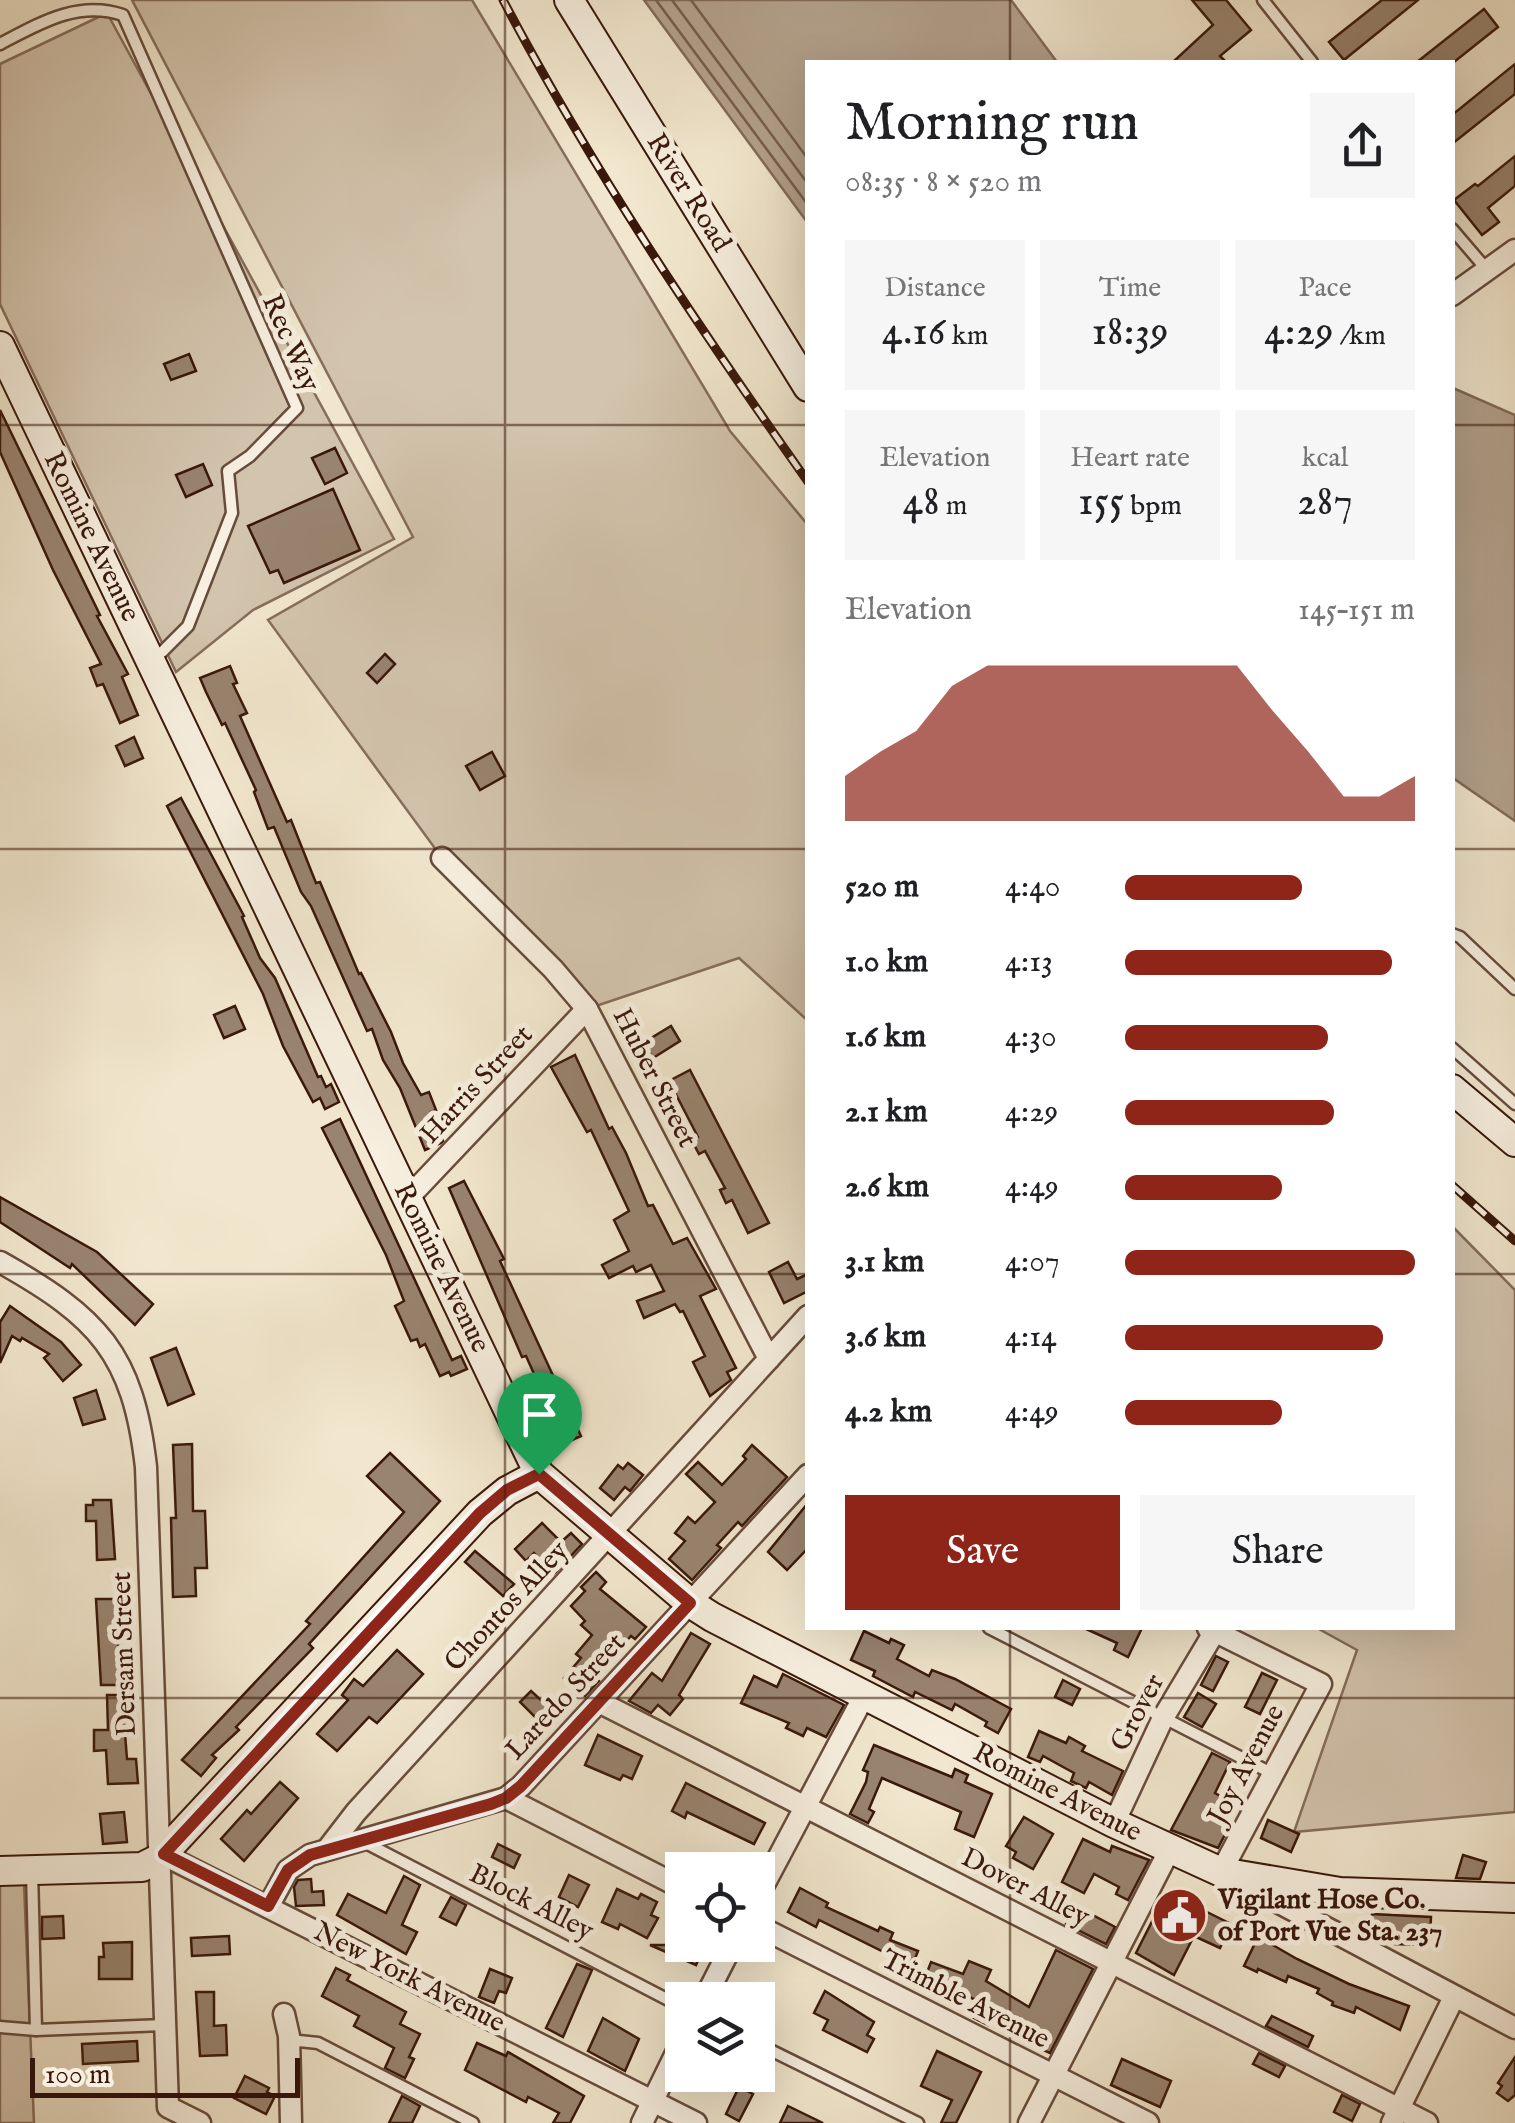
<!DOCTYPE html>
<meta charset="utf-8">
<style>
body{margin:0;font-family:"IM FELL English",serif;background:#f6f6f6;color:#202124;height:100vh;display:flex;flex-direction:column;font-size:38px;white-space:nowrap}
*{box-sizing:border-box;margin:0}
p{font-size:32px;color:#757577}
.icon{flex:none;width:55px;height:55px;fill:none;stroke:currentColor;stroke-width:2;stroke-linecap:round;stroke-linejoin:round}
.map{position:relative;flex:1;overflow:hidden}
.side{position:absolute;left:805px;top:60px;width:650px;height:1570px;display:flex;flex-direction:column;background:#fff;border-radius:0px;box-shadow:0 10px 40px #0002}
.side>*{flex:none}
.fabs{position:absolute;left:665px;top:1852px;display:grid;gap:20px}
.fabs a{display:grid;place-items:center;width:110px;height:110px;border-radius:0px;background:#fff;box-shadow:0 10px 40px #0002;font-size:50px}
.scale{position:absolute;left:30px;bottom:25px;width:270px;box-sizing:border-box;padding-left:10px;border:5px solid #39180b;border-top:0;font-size:28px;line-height:35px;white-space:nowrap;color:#39180b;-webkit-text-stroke:8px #f7efdf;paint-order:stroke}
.pin{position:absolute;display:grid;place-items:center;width:85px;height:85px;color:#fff;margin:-102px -42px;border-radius:50% 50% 50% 0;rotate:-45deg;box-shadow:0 0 10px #0007}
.pin .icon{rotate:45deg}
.round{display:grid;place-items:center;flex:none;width:105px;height:105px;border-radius:0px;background:#f6f6f6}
.head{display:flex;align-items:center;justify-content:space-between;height:170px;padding:0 40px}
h1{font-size:55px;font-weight:600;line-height:75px}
.stats{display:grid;grid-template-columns:repeat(3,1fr);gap:15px;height:170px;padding:10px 40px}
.stats div{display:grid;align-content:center;border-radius:0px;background:#f6f6f6;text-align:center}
.stats b{font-size:42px;font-weight:600}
.stats small{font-size:28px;font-weight:400}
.stats p{font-size:28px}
.chart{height:280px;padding:20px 40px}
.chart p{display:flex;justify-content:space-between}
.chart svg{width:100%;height:180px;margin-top:10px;fill:#8f2418;opacity:.7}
.primary-button{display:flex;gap:20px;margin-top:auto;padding:20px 40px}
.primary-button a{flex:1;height:115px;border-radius:0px;background:#8f2418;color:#fff;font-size:40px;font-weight:600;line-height:115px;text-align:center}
.primary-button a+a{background:#f6f6f6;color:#202124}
ul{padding:0 40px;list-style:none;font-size:32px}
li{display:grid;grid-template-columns:160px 120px 1fr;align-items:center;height:75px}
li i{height:25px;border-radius:12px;background:#8f2418}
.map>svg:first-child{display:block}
.green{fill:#d3c4ad;stroke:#866e5c;stroke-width:2.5}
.water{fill:#b3a18c;stroke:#826a58;stroke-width:2.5}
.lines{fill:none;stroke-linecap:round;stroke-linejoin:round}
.shore{stroke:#765c4c;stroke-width:2.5}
.building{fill:#998470;stroke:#39180b;stroke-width:2.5}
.lane-casing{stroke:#674c3c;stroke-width:15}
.street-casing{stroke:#674c3c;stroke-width:25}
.secondary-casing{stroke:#39180b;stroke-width:32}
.lane{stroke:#f7efdf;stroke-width:10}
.street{stroke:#f7efdf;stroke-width:20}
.secondary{stroke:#f7efdf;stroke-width:28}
.rail-casing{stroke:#39180b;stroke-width:9}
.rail{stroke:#f7efdf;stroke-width:5;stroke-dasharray:15;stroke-linecap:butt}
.route-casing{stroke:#fff;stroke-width:20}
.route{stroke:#8f2418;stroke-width:12}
.grid{fill:none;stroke:#39180b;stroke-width:2.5;stroke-opacity:0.55}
.labels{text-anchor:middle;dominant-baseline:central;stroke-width:10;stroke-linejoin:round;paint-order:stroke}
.street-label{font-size:28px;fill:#39180b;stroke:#f7efdf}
.poi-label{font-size:28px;font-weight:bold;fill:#39180b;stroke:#f7efdf;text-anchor:start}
</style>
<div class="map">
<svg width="1515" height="2123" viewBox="0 0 1515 2123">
<rect width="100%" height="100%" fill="#f2e7ce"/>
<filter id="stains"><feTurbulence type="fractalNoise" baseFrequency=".002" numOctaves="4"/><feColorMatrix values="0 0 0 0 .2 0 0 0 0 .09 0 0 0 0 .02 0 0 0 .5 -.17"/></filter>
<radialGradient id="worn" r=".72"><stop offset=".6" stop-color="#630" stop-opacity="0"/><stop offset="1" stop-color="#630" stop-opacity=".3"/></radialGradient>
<!-- green -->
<g class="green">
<path d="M132,0H472L730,431L807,524V1020L739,958L587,1009L442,858L268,620L413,537Z"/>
<path d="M107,13L394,539L253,610L176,672L0,304V64Z"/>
<path d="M1453,1227L1515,1290V1812L1294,1832L1357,1650L1317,1628H1452Z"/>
<path d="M24,1884L34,2123H0V1885Z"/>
</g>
<!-- water -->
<g class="water">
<path d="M644,0H1011L1057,62H808L807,222Z"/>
<path d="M1453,388L1515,415V821L1453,778Z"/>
</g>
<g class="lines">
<!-- shore -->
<g class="shore">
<path d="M656,0L808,205"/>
<path d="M672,0L808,184"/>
<path d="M691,0L808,159"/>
</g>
</g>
<!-- building -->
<g class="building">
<path d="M1192,0H1226L1251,30L1220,56L1226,62H1173L1213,25Z"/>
<path d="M1382,0H1418L1344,60L1329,42Z"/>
<path d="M1484,9L1498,27L1454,62H1417Z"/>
<path d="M1515,64V94L1452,144V115Z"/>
<path d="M1515,156V186L1488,208L1499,222L1482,235L1454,200L1475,184L1478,186Z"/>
<path d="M189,354L196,371L171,380L164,364Z"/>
<path d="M0,410L100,615L97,616L128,674L122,677L138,715L120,723L103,684L97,686L90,668L101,664L53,570L0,452Z"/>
<path d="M335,448L347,473L325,484L312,458Z"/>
<path d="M203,464L212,485L186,497L176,475Z"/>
<path d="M333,489L360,550L284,583L278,570L270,573L248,526Z"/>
<path d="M385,654L395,664L377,683L367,673Z"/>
<path d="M230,666L237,683L233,684L247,713L240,716L287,822L291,820L316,883L320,882L359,974L361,973L391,1032L403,1063L421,1095L429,1092L436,1110L431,1112L443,1141L441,1143L425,1150L400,1088L383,1060L372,1029L367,1031L311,906L301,892L274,827L268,829L254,792L256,790L225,723L222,725L206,692L200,678Z"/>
<path d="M134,737L143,758L125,766L116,746Z"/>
<path d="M492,752L505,776L480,790L466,766Z"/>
<path d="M181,798L244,916L242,917L260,958L275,978L318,1077L321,1076L326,1087L331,1084L339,1102L325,1109L320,1098L313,1102L283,1046L263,994L167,806Z"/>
<path d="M235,1006L245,1029L224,1038L214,1015Z"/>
<path d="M671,1026L680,1041L653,1058L643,1043Z"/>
<path d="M575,1055L609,1129L612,1127L626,1153L648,1206L653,1205L673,1244L687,1238L716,1289L700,1296L736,1368L727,1372L731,1380L710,1396L693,1362L705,1356L683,1311L680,1312L675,1304L644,1318L637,1301L664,1291L651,1265L636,1272L633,1266L609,1278L602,1265L629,1251L614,1220L629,1211L591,1130L587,1132L551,1067Z"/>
<path d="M690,1070L769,1223L748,1233L732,1200L726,1203L720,1190L725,1188L705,1151L699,1154L692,1141L698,1137L669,1081Z"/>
<path d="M340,1119L452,1360L461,1356L467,1369L451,1376L449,1372L440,1376L425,1344L420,1347L417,1339L411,1341L395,1306L404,1301L386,1255L322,1128Z"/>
<path d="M464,1181L504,1259L500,1261L581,1436L565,1443L526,1356L522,1357L449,1188Z"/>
<path d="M0,1197L97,1252L153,1304L135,1325L72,1264L70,1268L0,1222Z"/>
<path d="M788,1262L797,1279L808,1274V1291L784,1303L769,1272Z"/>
<path d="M10,1306L61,1342L81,1365L63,1381L44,1358L49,1354L22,1338L20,1341L12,1336L0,1363V1322Z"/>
<path d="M176,1348L194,1394L168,1405L151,1358Z"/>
<path d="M96,1390L105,1419L83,1425L74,1398Z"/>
<path d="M192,1444L193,1511H205L207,1568H195L196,1596L173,1597L171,1518H176L173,1445Z"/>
<path d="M752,1445L787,1477L742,1526L738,1522L717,1545L721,1548L692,1580L669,1559L685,1541L675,1533L688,1517L695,1523L715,1502L686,1474L698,1462L722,1485L746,1459L743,1456Z"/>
<path d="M390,1453L440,1501L309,1644L313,1648L236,1727L239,1730L212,1755L216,1758L201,1776L182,1760L310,1624L306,1621L404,1512L367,1476Z"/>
<path d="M628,1463L643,1475L630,1491L625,1487L614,1500L600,1488L618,1465L623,1469Z"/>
<path d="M93,1500H111L115,1559L97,1560L96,1521H86V1505H93Z"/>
<path d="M808,1503V1548L787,1570L768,1552Z"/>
<path d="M542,1523L561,1542L571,1533L582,1544L554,1574L534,1553L526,1561L515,1549Z"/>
<path d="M475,1551L514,1584L503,1596L465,1562Z"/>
<path d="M596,1572L606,1582L600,1589L646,1627L635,1639L631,1636L594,1676L599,1681L585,1696L564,1678L581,1658L576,1654L592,1635L581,1625L585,1621L571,1606L585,1591L581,1587Z"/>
<path d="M96,1599H116L120,1685H101Z"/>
<path d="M1084,1628H1142L1128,1657L1114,1650L1117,1643Z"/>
<path d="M864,1631L889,1643L891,1639L904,1645L897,1659L929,1676L932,1670L955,1679L1011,1709L998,1733L985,1726L987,1722L955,1704L952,1710L915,1692L913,1697L873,1676L875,1671L851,1660Z"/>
<path d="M691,1633L710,1644L679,1695L683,1699L670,1715L658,1705L651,1713L629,1701L652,1673L662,1681Z"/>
<path d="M397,1650L423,1674L377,1723L369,1717L337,1751L317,1734L348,1700L342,1695L354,1679L363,1686Z"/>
<path d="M1216,1656L1228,1662L1213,1691L1201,1685Z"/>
<path d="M1262,1673L1277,1680L1260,1714L1245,1707Z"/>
<path d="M783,1674L844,1705L826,1737L807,1728L803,1736L786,1728L789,1723L741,1703L754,1676L777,1687Z"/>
<path d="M1063,1680L1080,1689L1072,1705L1055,1697Z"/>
<path d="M531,1691L554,1712L542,1724L520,1702Z"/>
<path d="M1198,1693L1216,1704L1202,1727L1184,1717Z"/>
<path d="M107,1695H122L127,1759H136L138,1783L108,1784L106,1750L94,1751V1730H108Z"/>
<path d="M1039,1731L1066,1743L1069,1737L1085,1746L1082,1751L1123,1771L1112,1795L1089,1782L1086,1788L1071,1781L1074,1773L1043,1756L1040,1762L1028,1757Z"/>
<path d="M598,1735L642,1756L632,1779L623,1775L620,1780L585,1765Z"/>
<path d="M874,1745L952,1777L955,1769L968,1775L965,1782L992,1794L974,1837L955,1829L961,1812L882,1778L869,1809L874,1812L868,1823L850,1814L866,1782L868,1772L863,1770Z"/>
<path d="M1212,1753L1230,1762L1215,1793L1222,1797L1215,1814L1231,1823L1218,1848L1171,1830Z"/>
<path d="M280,1782L298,1798L244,1861L221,1839L247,1810L251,1814Z"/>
<path d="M686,1783L765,1823L754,1844L687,1812L685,1818L672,1811Z"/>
<path d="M124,1812L127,1842L103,1844L100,1814Z"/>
<path d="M1024,1817L1053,1834L1033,1869L1013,1858L1016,1852L1006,1846Z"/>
<path d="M1268,1820L1299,1834L1291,1852L1261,1838Z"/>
<path d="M1083,1839L1110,1852L1112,1846L1149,1860L1128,1900L1116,1894L1119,1887L1094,1874L1084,1893L1062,1882Z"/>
<path d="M498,1844L520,1855L514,1868L492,1857Z"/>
<path d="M1463,1855L1486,1862L1480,1879L1456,1878Z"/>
<path d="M569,1875L589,1885L578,1907L559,1897Z"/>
<path d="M404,1876L420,1885L402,1925L417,1932L406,1954L337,1915L348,1894L386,1913Z"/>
<path d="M311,1879L312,1892L323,1891L324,1905L296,1906L294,1887L298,1880Z"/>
<path d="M800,1888L828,1903L826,1907L878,1931L880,1927L893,1933L890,1940L918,1951L912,1966L819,1920L816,1927L788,1912Z"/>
<path d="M617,1889L638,1899L641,1894L657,1902L651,1915L658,1918L647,1938L620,1924L618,1929L602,1922Z"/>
<path d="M1167,1892L1231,1924L1220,1948L1194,1936L1174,1975L1136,1953Z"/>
<path d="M451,1897L466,1905L456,1925L440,1917Z"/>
<path d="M1076,1906L1115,1927L1106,1944L1066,1924Z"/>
<path d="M1372,1914L1431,1917L1430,1938L1422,1937V1945L1395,1944V1936L1371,1935Z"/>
<path d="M63,1916L64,1938L42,1939V1917Z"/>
<path d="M1260,1933L1273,1939L1271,1944L1297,1959L1349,1984L1409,2006L1400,2030L1356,2007L1354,2013L1332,2005L1333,2002L1317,1993L1319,1989L1288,1976L1286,1982L1258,1969L1257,1972L1244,1966Z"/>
<path d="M229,1936L230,1954L192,1956L191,1938Z"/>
<path d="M132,1942V1979H99V1957H104L103,1943Z"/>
<path d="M650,1945H705L696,1965Z"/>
<path d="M1056,1950L1093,1969L1050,2053L1015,2036L1017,2032L991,2019L988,2025L974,2018L982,2003L957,1991L959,1988L926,1975L931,1962L963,1974L969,1961L991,1970L986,1981L1029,2007Z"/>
<path d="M577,1964L592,1970L563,2037L546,2028Z"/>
<path d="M336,1968L350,1975L347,1980L406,2012L400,2024L420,2034L409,2057L414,2059L405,2078L385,2068L394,2048L354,2026L359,2016L322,1996Z"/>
<path d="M490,1969L512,1978L506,1993L499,1991L494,2003L479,1997Z"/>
<path d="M825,1991L874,2022L867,2035L874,2039L867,2052L823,2030L828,2020L814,2013Z"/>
<path d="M196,1992H214V2026L226,2025L227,2055L200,2056Z"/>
<path d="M1272,2016L1313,2036L1308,2047L1266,2026Z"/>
<path d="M603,2018L639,2039L625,2071L588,2051Z"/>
<path d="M137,2041L138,2061L83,2064L82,2044Z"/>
<path d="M477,2043L506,2056L508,2052L584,2096L570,2123H553L559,2113L528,2097L526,2102L465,2070Z"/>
<path d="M937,2051L981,2072L956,2123H941L952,2100L921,2086Z"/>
<path d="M1259,2053L1285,2066L1279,2077L1253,2064Z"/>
<path d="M1515,2057V2095L1508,2101L1497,2093L1502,2086L1498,2083Z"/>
<path d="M1122,2059L1171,2081L1160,2107L1111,2085Z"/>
<path d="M245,2076L269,2088L267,2092L275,2096L266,2114L234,2098Z"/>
<path d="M739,2087L753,2094L739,2121L726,2114Z"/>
<path d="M1342,2095L1360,2104L1352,2121L1334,2112Z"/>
<path d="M402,2096L420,2106L412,2123H389Z"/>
<path d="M788,2106L823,2123H780Z"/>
</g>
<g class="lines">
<defs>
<g id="lane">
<path d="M1263,0L1312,62"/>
<path d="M0,44C40,23 78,0 123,15L297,408L250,456L228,471L232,513L188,626L162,652L153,657"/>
<path d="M1452,229L1488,271"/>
<path d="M1452,934L1460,937L1515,989"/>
<path d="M1452,1048L1515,1104"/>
<path d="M989,1628L1273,1774"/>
<path d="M364,1842L682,2007"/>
<path d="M32,1871L36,2030"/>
<path d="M0,2027L36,2030L164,2025"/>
<path d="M758,2044L918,2123"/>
<path d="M289,2048L299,2041L318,2043L473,2123"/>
</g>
<g id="street">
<path d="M1452,295L1515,250"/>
<path d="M442,858L553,969L587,1009L769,1359"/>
<path d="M407,1199L587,1009"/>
<path d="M0,1262C98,1317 133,1353 146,1467L168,2107L200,2123"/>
<path d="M1208,1628L1321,1684L1221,1872L1515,2028"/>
<path d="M599,1702L1427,2123"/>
<path d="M506,1798L682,1888"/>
<path d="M1114,1823L1163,1718L1215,1631"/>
<path d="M329,1847L356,1812L808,1316"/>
<path d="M164,1855L696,2123"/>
<path d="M758,1896L864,1696"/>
<path d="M268,1907L288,1870L310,1855L506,1798L521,1786L808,1475"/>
<path d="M758,1926L1148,2123"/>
<path d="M704,2000L732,1945"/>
<path d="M284,2014L289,2036L291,2123"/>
<path d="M642,2123L682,2041"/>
<path d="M1029,2123L1170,1849"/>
<path d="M1392,2123L1454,1997"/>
</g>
<g id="secondary">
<path d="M569,0L808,387"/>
<path d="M0,346L539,1474L690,1603L712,1617L1114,1823L1221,1872L1340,1892L1515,1898"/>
<path d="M1452,1089L1515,1142"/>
<path d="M0,1871L142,1867L158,1859L480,1513L507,1491L539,1474"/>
</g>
</defs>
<!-- lane casing -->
<use href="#lane" class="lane-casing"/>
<!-- street casing -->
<use href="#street" class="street-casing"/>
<!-- secondary casing -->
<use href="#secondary" class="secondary-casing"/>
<!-- lane -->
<use href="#lane" class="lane"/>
<!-- street -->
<use href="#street" class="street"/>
<!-- secondary -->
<use href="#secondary" class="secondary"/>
<defs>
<g id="rail">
<path d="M503,0C592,169 698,326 808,482"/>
<path d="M1452,1185L1515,1241"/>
</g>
</defs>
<!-- rail casing -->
<use href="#rail" class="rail-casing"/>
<!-- rail -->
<use href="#rail" class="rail"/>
</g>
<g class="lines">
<defs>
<path id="route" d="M539,1474L690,1603L521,1786L506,1798L491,1804L310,1855L288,1870L268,1906L164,1854L480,1513L507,1490Z"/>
</defs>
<!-- route casing -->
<use href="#route" class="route-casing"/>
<!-- route -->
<use href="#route" class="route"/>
</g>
<!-- grid -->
<path class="grid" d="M505,0V2123M1010,0V62M0,425H808M1452,425H1515M0,849H808M1452,849H1515M0,1274H808M1452,1274H1515M1010,1628V2123M0,1698H1515"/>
<!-- icons -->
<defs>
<symbol id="civic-disc" viewBox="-11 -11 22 22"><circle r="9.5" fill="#8f2418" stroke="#f7efdf"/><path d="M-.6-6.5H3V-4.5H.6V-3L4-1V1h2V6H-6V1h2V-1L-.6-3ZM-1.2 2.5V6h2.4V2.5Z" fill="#fff"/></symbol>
</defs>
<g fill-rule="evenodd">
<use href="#civic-disc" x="1148" y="1884" width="63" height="63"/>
</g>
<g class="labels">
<!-- street labels -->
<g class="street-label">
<text transform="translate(688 193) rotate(58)">River Road</text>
<text transform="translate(290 343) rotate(66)">Rec Way</text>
<text transform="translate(91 537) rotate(64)">Romine Avenue</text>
<text transform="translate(654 1078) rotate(63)">Huber Street</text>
<text transform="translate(477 1085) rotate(-47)">Harris Street</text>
<text transform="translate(441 1268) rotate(64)">Romine Avenue</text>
<text transform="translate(507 1607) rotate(-47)">Chontos Alley</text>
<text transform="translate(125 1654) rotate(-92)">Dersam Street</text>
<text transform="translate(566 1697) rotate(-47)">Laredo Street</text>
<text transform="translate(1138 1713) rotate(-62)">Grover</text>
<text transform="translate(1247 1765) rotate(-62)">Joy Avenue</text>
<text transform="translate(1057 1793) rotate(27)">Romine Avenue</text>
<text transform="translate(1025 1888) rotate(27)">Dover Alley</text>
<text transform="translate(531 1903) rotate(27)">Block Alley</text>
<text transform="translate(409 1978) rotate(27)">New York Avenue</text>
<text transform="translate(965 2000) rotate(27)">Trimble Avenue</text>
</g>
<!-- poi labels -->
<g class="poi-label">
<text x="1218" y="1900">Vigilant Hose Co.<tspan x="1218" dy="32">of Port Vue Sta. 237</tspan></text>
</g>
</g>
<rect width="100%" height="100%" filter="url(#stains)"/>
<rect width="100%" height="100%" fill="url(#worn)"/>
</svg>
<div class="fabs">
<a><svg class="icon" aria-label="locate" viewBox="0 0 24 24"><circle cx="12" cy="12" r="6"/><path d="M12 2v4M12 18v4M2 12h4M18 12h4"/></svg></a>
<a><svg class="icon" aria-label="layers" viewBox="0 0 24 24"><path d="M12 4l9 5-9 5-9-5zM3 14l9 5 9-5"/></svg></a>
</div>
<div class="scale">100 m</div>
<div class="pin" style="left:539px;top:1474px;background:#1e9e55"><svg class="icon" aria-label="arrive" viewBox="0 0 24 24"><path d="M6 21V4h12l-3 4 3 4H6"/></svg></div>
<section class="side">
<div class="head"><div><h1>Morning run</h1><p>08:35 · 8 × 520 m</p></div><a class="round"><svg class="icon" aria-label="share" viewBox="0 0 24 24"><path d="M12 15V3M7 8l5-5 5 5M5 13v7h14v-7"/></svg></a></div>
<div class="stats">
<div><p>Distance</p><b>4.16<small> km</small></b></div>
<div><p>Time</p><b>18:39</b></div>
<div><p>Pace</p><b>4:29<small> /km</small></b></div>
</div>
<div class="stats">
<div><p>Elevation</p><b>48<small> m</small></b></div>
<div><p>Heart rate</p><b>155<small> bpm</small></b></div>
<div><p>kcal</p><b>287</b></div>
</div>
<div class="chart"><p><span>Elevation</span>145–151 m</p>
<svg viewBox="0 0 160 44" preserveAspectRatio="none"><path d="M0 44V33L10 27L20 22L30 11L40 6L50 6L60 6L70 6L80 6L90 6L100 6L110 6L120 17L130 27L140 38L150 38L160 33V44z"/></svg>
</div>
<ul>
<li><b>520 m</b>4:40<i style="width:61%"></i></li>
<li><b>1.0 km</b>4:13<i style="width:92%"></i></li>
<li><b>1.6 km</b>4:30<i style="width:70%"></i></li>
<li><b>2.1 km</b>4:29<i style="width:72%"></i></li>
<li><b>2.6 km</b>4:49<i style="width:54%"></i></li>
<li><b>3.1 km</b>4:07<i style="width:100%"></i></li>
<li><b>3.6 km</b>4:14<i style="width:89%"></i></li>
<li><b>4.2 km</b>4:49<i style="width:54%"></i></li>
</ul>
<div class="primary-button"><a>Save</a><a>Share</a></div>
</section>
</div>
